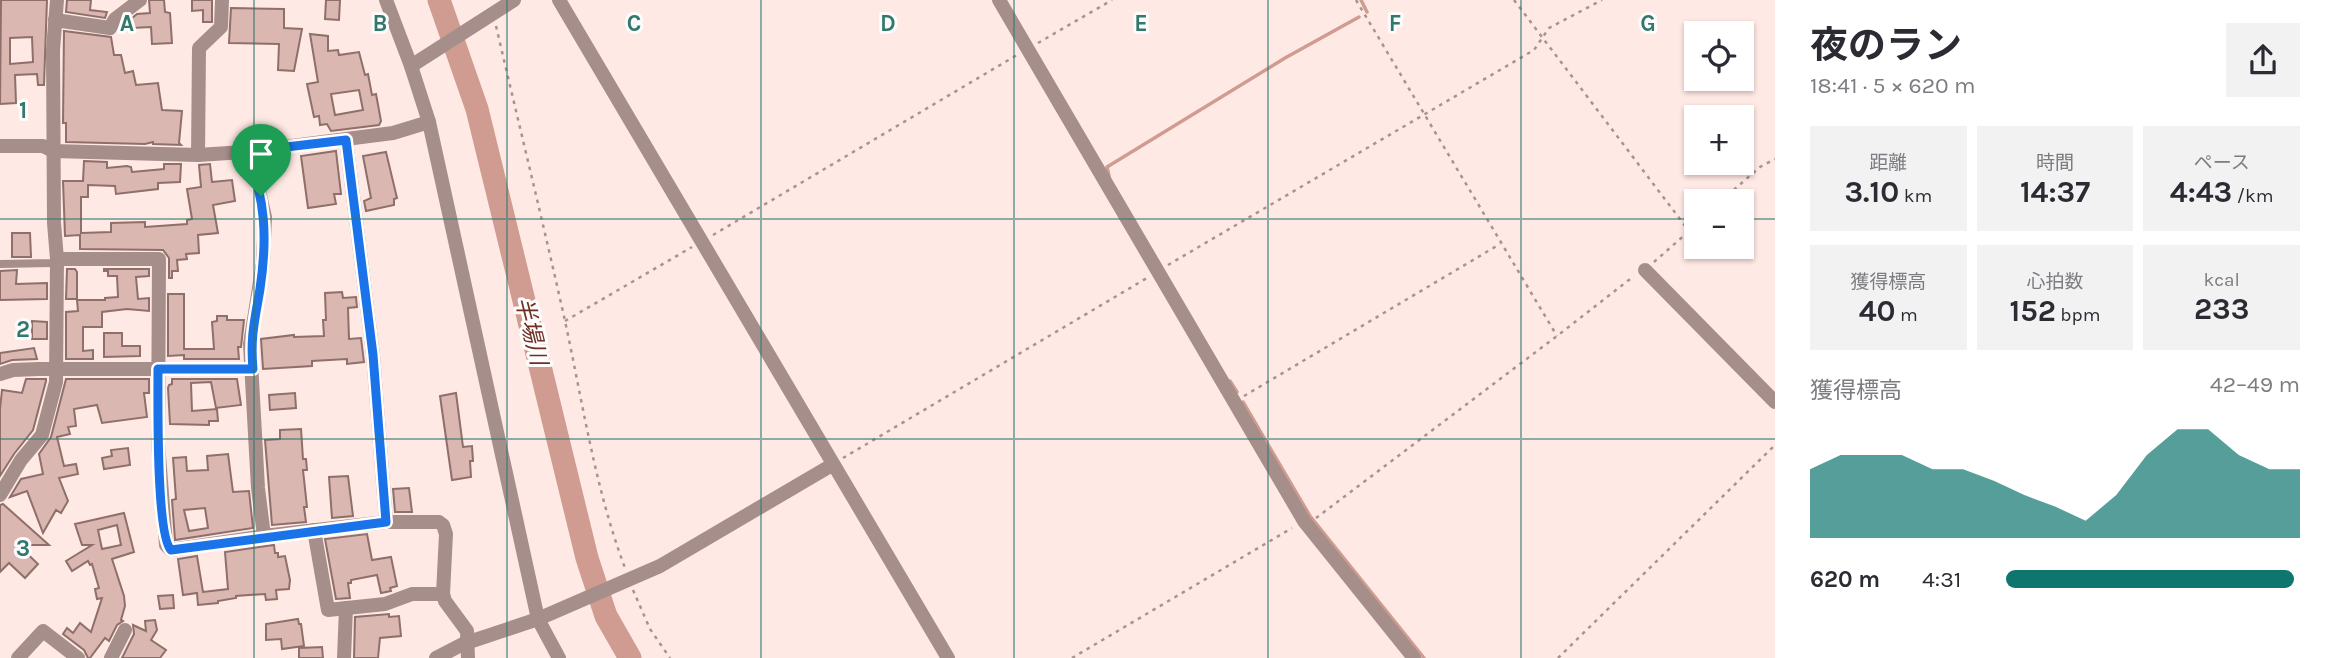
<!DOCTYPE html>
<html lang="ja">
<meta charset="utf-8">
<style>
body{margin:0;font-family:Karla,"Noto Sans JP",sans-serif;background:#f2f2f3;color:#2b2b33;height:100vh;display:flex;flex-direction:column;font-size:26px;white-space:nowrap}
*{box-sizing:border-box;margin:0}
p{font-size:23px;color:#7c7c81}
.icon{flex:none;width:38px;height:38px;fill:none;stroke:currentColor;stroke-width:2;stroke-linecap:round;stroke-linejoin:round}
.map{position:relative;flex:1;overflow:hidden}
.side{display:flex;flex-direction:column;background:#fff;width:560px}
.side>*{flex:none}
.buttons{position:absolute;left:1684px;top:21px;display:grid;gap:14px}
.buttons a{display:grid;place-items:center;width:70px;height:70px;border-radius:0px;background:#fff;box-shadow:0 2px 5px #0004;font-size:35px}
.pin{position:absolute;display:grid;place-items:center;width:60px;height:60px;color:#fff;margin:-72px -30px;border-radius:50% 50% 50% 0;rotate:-45deg;box-shadow:0 0 7px #0007}
.pin .icon{rotate:45deg}
.round{display:grid;place-items:center;flex:none;width:74px;height:74px;border-radius:0px;background:#f2f2f3}
.head{display:flex;align-items:center;justify-content:space-between;height:119px;padding:0 35px}
h1{font-size:38px;font-weight:700;line-height:52px}
.figures{display:grid;grid-template-columns:repeat(3,1fr);gap:10px;height:119px;padding:7px 35px}
.figures div{display:grid;align-content:center;border-radius:0px;background:#f2f2f3;text-align:center}
.figures b{font-size:30px;font-weight:700}
.figures small{font-size:19px;font-weight:400}
.figures p{font-size:19px}
.chart{height:196px;padding:14px 35px}
.chart p{display:flex;justify-content:space-between}
.chart svg{width:100%;height:126px;margin-top:7px;fill:#0f766e;opacity:.7}
ul{padding:0 35px;list-style:none;font-size:23px}
li{display:grid;grid-template-columns:112px 84px 1fr;align-items:center;height:52px}
li i{height:18px;border-radius:9px;background:#0f766e}
main{display:flex;flex:1;min-height:0}
.map>svg:first-child{display:block}
.lines{fill:none;stroke-linecap:round;stroke-linejoin:round}
.stream{stroke:#d09c91;stroke-width:3.5}
.river{stroke:#d09c91;stroke-width:23}
.building{fill:#dab7b0;stroke:#8f6f69;stroke-width:2;fill-rule:evenodd}
.path{stroke:#a79490;stroke-width:2.5;stroke-dasharray:3.5 5;stroke-linecap:butt}
.service{stroke:#a68f8a;stroke-width:8}
.minor{stroke:#a68f8a;stroke-width:14}
.route-casing{stroke:#fff;stroke-width:14}
.route{stroke:#1a73e8;stroke-width:9}
.grid{fill:none;stroke:#32786d;stroke-width:2;stroke-opacity:0.55}
.labels{text-anchor:middle;dominant-baseline:central;stroke-width:6;stroke-linejoin:round;paint-order:stroke}
.water-label{font-size:23px;font-style:italic;fill:#6f2f23;stroke:#fcfcfc}
.grid-label{font-size:23px;text-anchor:middle;font-weight:bold;fill:#32786d;stroke:#fcfcfc;stroke-width:6;stroke-linejoin:round;paint-order:stroke}
</style>
<main>
<div class="map">
<svg width="1775" height="658" viewBox="0 0 1775 658">
<rect width="100%" height="100%" fill="#ffe9e4"/>
<g class="lines">
<!-- stream -->
<g class="stream">
<path d="M1361,0L1367,12"/>
<path d="M1109,176L1107,167L1285,58L1359,17"/>
<path d="M1230,381L1237,392"/>
<path d="M1243,402L1310,516L1424,658"/>
</g>
<!-- river -->
<path class="river" d="M439,0L477,109L587,558L606,616L630,658"/>
</g>
<!-- building -->
<g class="building">
<path d="M1,0H47L44,85H38L37,74L15,75L16,103L0,104ZM32,37L33,62L10,64V38Z"/>
<path d="M67,0H91L90,10L107,12L105,18L66,12Z"/>
<path d="M149,0H164L165,12L170,13L172,43L152,44L151,27L132,28V18L137,14L150,13Z"/>
<path d="M192,0H212V22H203V10L192,11Z"/>
<path d="M326,0H340L339,20L325,19Z"/>
<path d="M231,8L284,9V28L302,29L294,71L278,70L279,44L229,43Z"/>
<path d="M64,31L111,37L114,55H121L125,73L133,71L136,85L158,83L162,110L182,111L179,143L181,145L153,144V142L145,144L66,142V123H63Z"/>
<path d="M310,34L328,36V51L338,50L339,55L359,52L365,75L368,74L372,95L376,94L381,121L379,125L331,131L327,124L320,125L319,116L314,117L307,84L318,82ZM359,90L363,110L335,115L331,94Z"/>
<path d="M336,151L341,194H334L336,204L308,208L301,156Z"/>
<path d="M386,152L397,198L394,199V205L366,211L364,201L371,198L363,156Z"/>
<path d="M84,161L107,162V168L127,166L131,167L132,172L164,169V164H181L180,182L158,183V189L116,194L115,186L88,185V197H81V233L111,232V223L145,222V227L187,224V220L192,219L187,189L201,187L199,165L210,164L212,182L232,180L235,201L213,205L218,233L198,235L199,253L186,254L187,259L177,260L178,271H172V278H169V258L163,250L80,249V235L65,236L63,181H83Z"/>
<path d="M12,233H30L31,257H12Z"/>
<path d="M67,269H75L77,272V299H66Z"/>
<path d="M104,269H149V276L136,277L138,299L149,298V311L127,309L102,312V327H83V351L93,350V359H66V312L78,311L77,300H105V298L118,297L117,276H108V271H104Z"/>
<path d="M17,270L16,284L47,283V299L0,300V271Z"/>
<path d="M342,292L343,298L356,297L357,307L348,308L349,339L361,338L364,362L347,364V359L312,361V366L263,369L261,339L294,335V337L324,336L323,320H326L325,293Z"/>
<path d="M168,294H184V349H214L212,322L217,321V316H227V320H244L241,347H238L239,359H184V355L168,356Z"/>
<path d="M32,321L47,322V339H32Z"/>
<path d="M104,333H122V346H140V356L104,357Z"/>
<path d="M34,348L37,359L12,360L0,364V353Z"/>
<path d="M26,379H46V381L33,430L14,454L0,476V409L2,390L22,393Z"/>
<path d="M66,379H149V393H144L147,417L102,423L97,405L74,409L76,426L68,427L70,434L57,437L64,466L76,464L78,474L59,478L68,501L61,513L56,510L43,533L27,491L10,497L21,479L43,474L39,454L51,437Z"/>
<path d="M172,379H237L241,405L216,408L211,382L191,383L192,411L217,409L218,421H209V425L170,424L168,388L169,385L172,384Z"/>
<path d="M295,393L296,408L270,410L269,395Z"/>
<path d="M456,393L463,447L472,446L473,461H470L471,477L452,480L440,396Z"/>
<path d="M301,429L303,459H306L307,470H303L307,507H304L306,522L272,525L265,440L280,439V430Z"/>
<path d="M128,448L130,465L104,469L102,458L112,456L111,450Z"/>
<path d="M228,454L233,492L249,491L253,528L175,540L172,500L176,499L173,458L186,457L187,471L208,470L207,456ZM205,508L208,528L189,531L184,510Z"/>
<path d="M348,476L353,516L332,518L329,477Z"/>
<path d="M409,488L412,512H395L393,489Z"/>
<path d="M3,504L49,545H18L38,564L25,578L9,563L0,572V505Z"/>
<path d="M124,513L134,552L112,559L124,596L125,606L121,620L123,621L117,625L109,641L105,638L90,658H88L84,650L63,634L67,628L73,633L80,623L91,632L102,598L97,599L95,589L99,588L92,564L90,565L88,561L72,571L66,561L92,545H82L75,524ZM117,525L121,545L102,549L98,530Z"/>
<path d="M367,534L372,560L391,557L397,586L390,588L391,591L381,593L377,575L351,580V583H348L350,598L336,599L325,539Z"/>
<path d="M274,545L275,553H278V557L285,556L290,580L289,589L276,590L277,599L266,600L265,594L236,596V598L218,601V603L198,605L197,593L183,595L178,559L197,556L203,592L228,589L225,552Z"/>
<path d="M173,595L174,608L160,609L158,596Z"/>
<path d="M389,614V617L399,616L401,636L380,638L378,658H354L355,617Z"/>
<path d="M298,619L299,624H301L304,646L282,649L281,639L266,640V624Z"/>
<path d="M155,620L157,630L151,640L166,650L160,658H122L134,634L133,625L146,631L145,621Z"/>
<path d="M322,647L323,658H299V648Z"/>
</g>
<g class="lines">
<!-- path -->
<g class="path">
<path d="M1356,0L1557,336"/>
<path d="M1514,0L1689,231"/>
<path d="M496,26C519,125 543,222 565,321C583,404 595,488 625,568"/>
<path d="M1038,43L1112,0"/>
<path d="M1721,201L1760,167L1775,159"/>
<path d="M713,235L1017,55"/>
<path d="M1654,262L1696,225"/>
<path d="M1168,265L1534,50L1549,28L1602,0"/>
<path d="M565,321L692,247"/>
<path d="M1244,396L1500,244"/>
<path d="M843,458L1147,278"/>
<path d="M1316,518L1557,336L1634,276"/>
<path d="M633,590L650,629L670,658"/>
<path d="M1072,658L1292,528"/>
<path d="M1558,658L1775,445"/>
</g>
<!-- service -->
<path class="service" d="M0,264L52,263L57,259"/>
<!-- minor -->
<g class="minor">
<path d="M386,0L411,66L429,122L538,619L559,658"/>
<path d="M559,0L948,658"/>
<path d="M999,0L1304,521L1414,658"/>
<path d="M55,20L110,28L115,19L140,0"/>
<path d="M411,66L514,0"/>
<path d="M346,140L373,355L386,522"/>
<path d="M0,146H43L53,151L198,155L244,152L393,133L429,122"/>
<path d="M244,152L256,178L265,217L263,263L250,344L258,488L264,536L386,522H439L443,525L446,534L443,594L445,601L467,631L468,658"/>
<path d="M198,155L199,48L221,27L222,0"/>
<path d="M57,259H159L158,443L166,545L171,550L264,536"/>
<path d="M1645,270L1775,402"/>
<path d="M0,374L13,370L39,369H253"/>
<path d="M0,495L21,460L42,435L56,382L57,259L54,223L53,50L57,0"/>
<path d="M314,530L328,610L385,604L412,594H443"/>
<path d="M18,658L43,631L78,658"/>
<path d="M111,658L125,630"/>
<path d="M344,658L346,608"/>
<path d="M436,658L463,644L538,619L660,566L832,465"/>
</g>
</g>
<g class="lines">
<defs>
<path id="route" d="M346,140L373,355L386,522L171,550C156,535 158,397 158,369H253C250,337 255,319 260,289C267,242 267,194 244,152Z"/>
</defs>
<!-- route casing -->
<use href="#route" class="route-casing"/>
<!-- route -->
<use href="#route" class="route"/>
</g>
<!-- grid -->
<path class="grid" d="M254,0V658M507,0V658M761,0V658M1014,0V658M1268,0V658M1521,0V658M0,219H1696M1741,219H1775M0,439H1775"/>
<g class="labels">
<!-- water labels -->
<g class="water-label">
<text transform="translate(531 331) rotate(76)">半場川</text>
</g>
</g>
<g class="grid-label">
<text x="127" y="31">A</text>
<text x="380" y="31">B</text>
<text x="634" y="31">C</text>
<text x="888" y="31">D</text>
<text x="1141" y="31">E</text>
<text x="1395" y="31">F</text>
<text x="1648" y="31">G</text>
<text x="23" y="118">1</text>
<text x="23" y="337">2</text>
<text x="23" y="556">3</text>
</g>
</svg>
<div class="buttons">
<a><svg class="icon" aria-label="locate" viewBox="0 0 24 24"><circle cx="12" cy="12" r="6"/><path d="M12 2v4M12 18v4M2 12h4M18 12h4"/></svg></a>
<a>+</a>
<a>−</a>
</div>
<div class="pin" style="left:261px;top:196px;background:#1e9e55"><svg class="icon" aria-label="arrive" viewBox="0 0 24 24"><path d="M6 21V4h12l-3 4 3 4H6"/></svg></div>
</div>
<section class="side">
<div class="head"><div><h1>夜のラン</h1><p>18:41 · 5 × 620 m</p></div><a class="round"><svg class="icon" aria-label="share" viewBox="0 0 24 24"><path d="M12 15V3M7 8l5-5 5 5M5 13v7h14v-7"/></svg></a></div>
<div class="figures">
<div><p>距離</p><b>3.10<small> km</small></b></div>
<div><p>時間</p><b>14:37</b></div>
<div><p>ペース</p><b>4:43<small> /km</small></b></div>
</div>
<div class="figures">
<div><p>獲得標高</p><b>40<small> m</small></b></div>
<div><p>心拍数</p><b>152<small> bpm</small></b></div>
<div><p>kcal</p><b>233</b></div>
</div>
<div class="chart"><p><span>獲得標高</span>42–49 m</p>
<svg viewBox="0 0 160 44" preserveAspectRatio="none"><path d="M0 44V20L10 15L20 15L30 15L40 20L50 20L60 24L70 29L80 33L90 38L100 29L110 15L120 6L130 6L140 15L150 20L160 20V44z"/></svg>
</div>
<ul>
<li><b>620 m</b>4:31<i style="width:98%"></i></li>
</ul>
</section>
</main>
